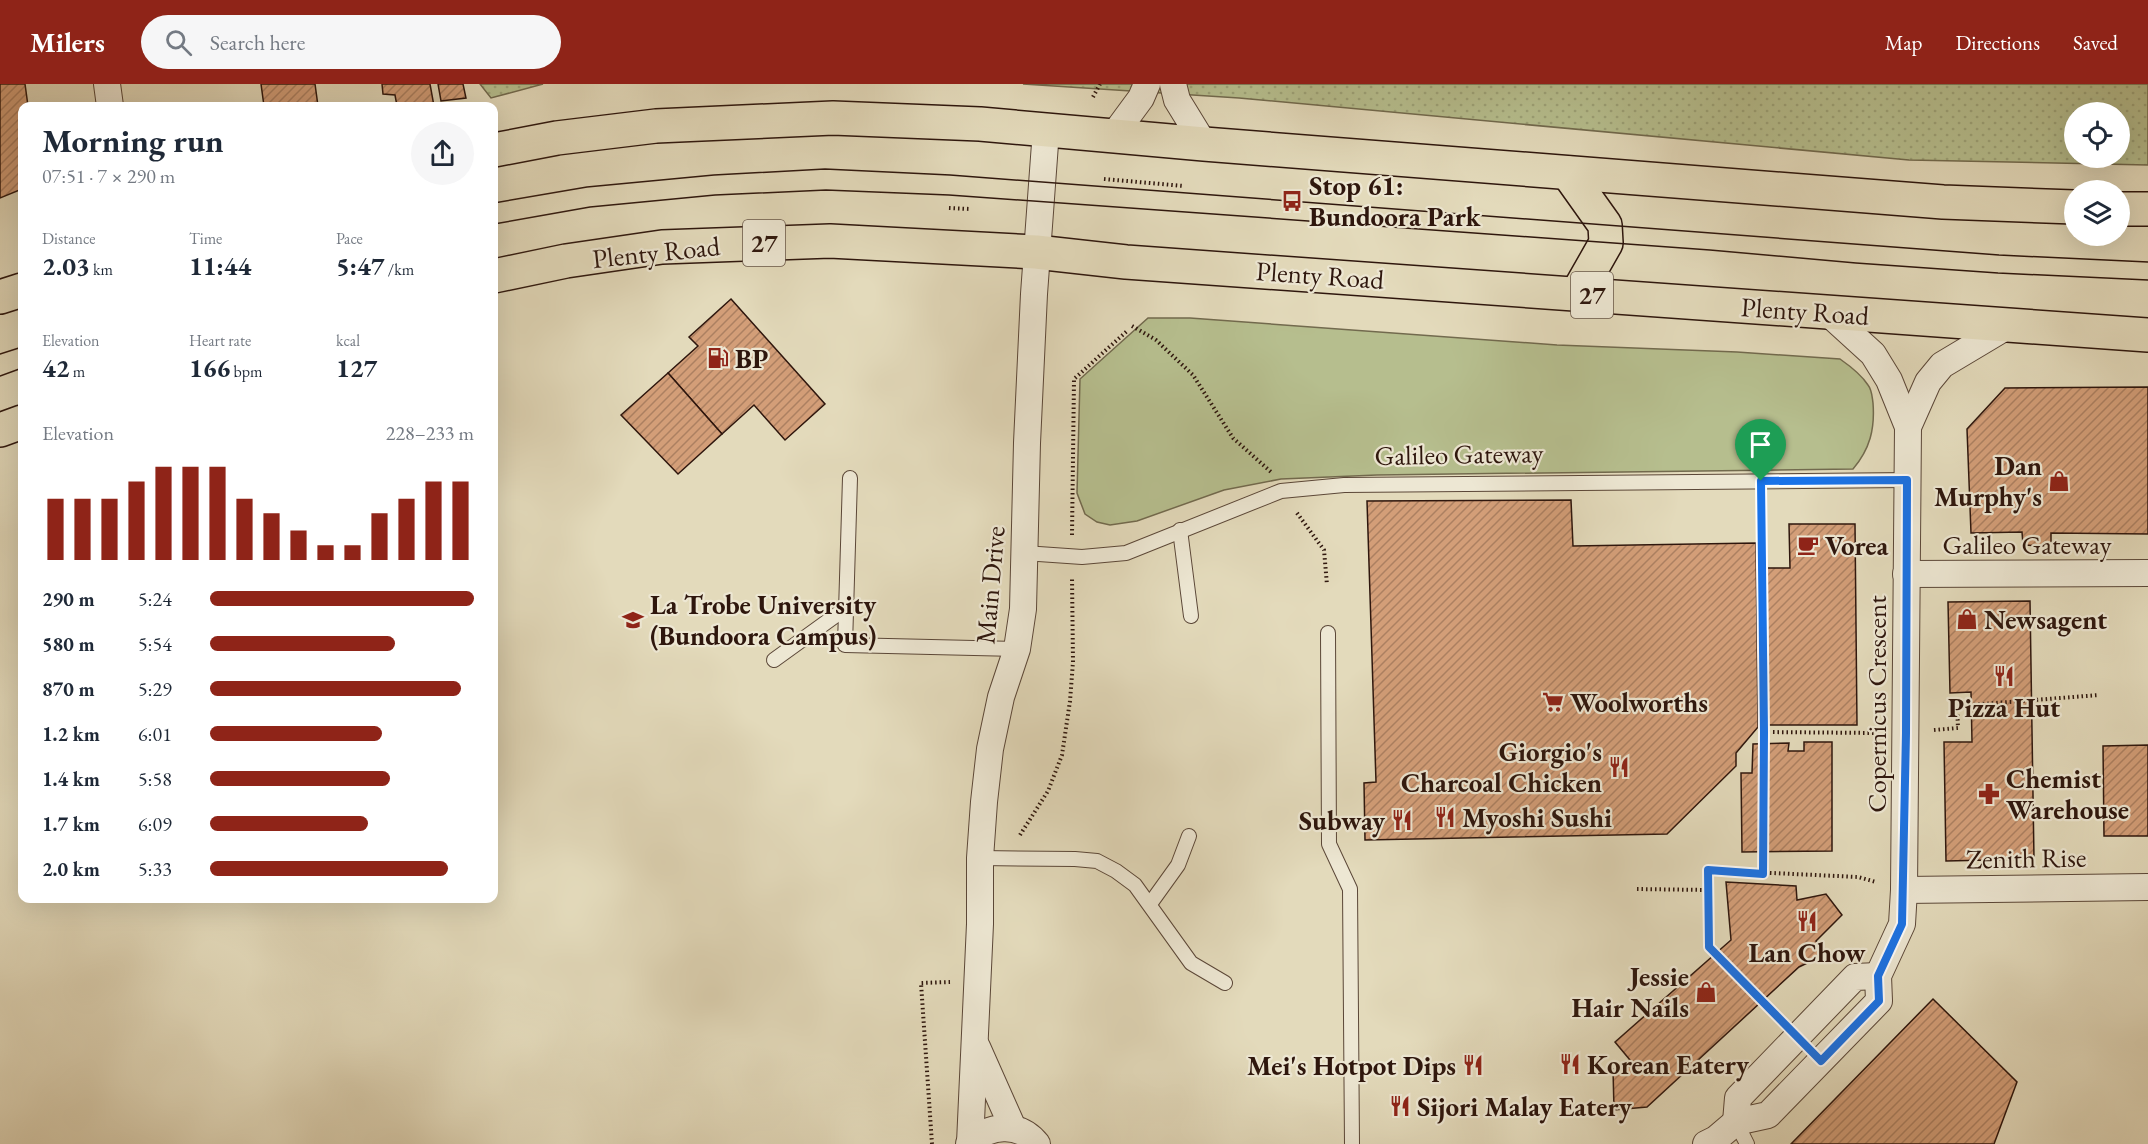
<!DOCTYPE html>
<meta charset="utf-8">
<style>
body{margin:0;font-family:"EB Garamond",serif;background:#f6f6f7;color:#1f2937;height:100vh;display:flex;flex-direction:column;font-size:22px;white-space:nowrap}
*{box-sizing:border-box;margin:0}
p{font-size:20px;color:#747a83}
.icon{flex:none;width:33px;height:33px;fill:none;stroke:currentColor;stroke-width:2;stroke-linecap:round;stroke-linejoin:round}
.map{position:relative;flex:1;overflow:hidden}
.panel{position:absolute;left:18px;top:18px;width:480px;height:801px;display:flex;flex-direction:column;background:#fff;border-radius:12px;box-shadow:0 6px 24px #0002}
.panel>*{flex:none}
.controls{position:absolute;left:2064px;top:18px;display:grid;gap:12px}
.controls a{display:grid;place-items:center;width:66px;height:66px;border-radius:50%;background:#fff;box-shadow:0 6px 24px #0002;font-size:30px}
.pin{position:absolute;display:grid;place-items:center;width:51px;height:51px;color:#fff;margin:-62px -26px;border-radius:50% 50% 50% 0;rotate:-45deg;box-shadow:0 0 6px #0007}
.pin .icon{rotate:45deg}
.round{display:grid;place-items:center;flex:none;width:63px;height:63px;border-radius:32px;background:#f6f6f7}
.head{display:flex;align-items:center;justify-content:space-between;height:102px;padding:0 24px}
h1{font-size:33px;font-weight:700;line-height:45px}
.figures{display:grid;grid-template-columns:repeat(3,1fr);gap:9px;height:102px;padding:6px 24px}
.figures div{display:grid;align-content:center}
.figures b{font-size:26px;font-weight:700}
.figures small{font-size:16px;font-weight:400}
.figures p{font-size:16px}
.chart{height:168px;padding:12px 24px}
.chart p{display:flex;justify-content:space-between}
.chart svg{width:100%;height:108px;margin-top:6px;stroke:#8f2418;stroke-width:6}
ul{padding:0 24px;list-style:none;font-size:20px}
li{display:grid;grid-template-columns:96px 72px 1fr;align-items:center;height:45px}
li i{height:15px;border-radius:8px;background:#8f2418}
header{display:flex;align-items:center;gap:36px;box-sizing:border-box;height:84px;padding:0 30px;background:#8f2418;color:#fff}
header strong{font-size:28px}
nav{display:flex;gap:33px;margin-inline-start:auto;font-size:21px}
.search{width:420px;height:54px;background:#f6f6f7;display:flex;align-items:center;gap:15px;box-sizing:border-box;padding:0 21px;border-radius:33px;color:#747a83;font-size:22px}
.map>svg:first-child{display:block}
.green{fill:#b6be8e;stroke:#726a4e;stroke-width:1.5}
.park{fill:url(#park-dots);stroke:#726a4e;stroke-width:1.5;fill-rule:evenodd}
.building{fill:url(#building-hatch);stroke:#2e160d;stroke-width:1.5}
.lines{fill:none;stroke-linecap:round;stroke-linejoin:round}
.service-casing{stroke:#5b4738;stroke-width:16}
.minor-casing{stroke:#5b4738;stroke-width:28}
.trunk-casing{stroke:#2e160d;stroke-width:36}
.path{stroke:#2e160d;stroke-width:4;stroke-dasharray:1.5 3;stroke-linecap:butt}
.service{stroke:#ede7d3;stroke-width:14}
.minor{stroke:#ede7d3;stroke-width:26}
.trunk{stroke:#e3dabb;stroke-width:33}
.tram{stroke:#2e160d;stroke-width:1.5}
.route-casing{stroke:#fff;stroke-width:12}
.route{stroke:#1a73e8;stroke-width:8}
.labels{text-anchor:middle;dominant-baseline:central;stroke-width:4.5;stroke-linejoin:round;paint-order:stroke}
.shield{fill:#ede7d3;stroke:#675548;stroke-width:1.5}
.shield-label{font-size:26px;font-weight:bold;fill:#2e160d}
.poi-label{font-size:27px;font-weight:bold;fill:#2e160d;stroke:#ede7d3;text-anchor:start}
.street-label{font-size:27px;fill:#2e160d;stroke:#ede7d3}
</style>
<header>
<strong>Milers</strong>
<div class="search"><svg class="icon" aria-label="search" viewBox="0 0 24 24"><circle cx="10" cy="10" r="6"/><path d="M15 15l6 6"/></svg>Search here</div>
<nav><a>Map</a><a>Directions</a><a>Saved</a></nav>
</header>
<div class="map">
<svg width="2148" height="1060" viewBox="0 0 2148 1060">
<defs>
<pattern id="park-dots" width="8" height="8" patternUnits="userSpaceOnUse" patternTransform="scale(1.5)"><rect width="8" height="8" fill="#b6be8e"/><path d="M2 2h.1M6 6h.1" fill="none" stroke="#9da379" stroke-width="1.8" stroke-linecap="round"/></pattern>
<pattern id="building-hatch" width="6" height="6" patternUnits="userSpaceOnUse" patternTransform="scale(1.5)"><rect width="6" height="6" fill="#d39e78"/><path d="M-1 1l2-2M0 6l6-6M5 7l2-2" fill="none" stroke="#ac8061"/></pattern>
</defs>
<rect width="100%" height="100%" fill="#e3dabb"/>
<filter id="stains"><feTurbulence type="fractalNoise" baseFrequency=".00333" numOctaves="4"/><feColorMatrix values="0 0 0 0 .2 0 0 0 0 .09 0 0 0 0 .02 0 0 0 .5 -.17"/></filter>
<radialGradient id="worn" r=".72"><stop offset=".6" stop-color="#630" stop-opacity="0"/><stop offset="1" stop-color="#630" stop-opacity=".3"/></radialGradient>
<!-- green -->
<path class="green" d="M1148,234H1190L1557,261L1737,268L1840,275C1850,282 1861,290 1868,301C1872,306 1872,312 1873,319C1875,345 1870,365 1853,385L1377,391L1281,395L1224,406L1137,437L1110,441L1097,438L1085,430L1077,409L1080,295Z"/>
<!-- park -->
<g class="park">
<path d="M480,0H543L491,14Z"/>
<path d="M1023,0H2148V81L1909,76L1239,14ZM2074,28H2120V74H2074Z"/>
</g>
<!-- building -->
<g class="building">
<path d="M0,0H25L28,22H22V105L0,114Z"/>
<path d="M261,0H315L318,22H264Z"/>
<path d="M382,0H430L434,22H397L395,11L383,10Z"/>
<path d="M438,0H463L466,14L441,17Z"/>
<path d="M731,215L825,320L785,356L754,321L722,350L668,289L698,262L689,253Z"/>
<path d="M668,289L722,350L678,390L621,331Z"/>
<path d="M2148,303V450L2051,449V462L2023,461L2022,448L1971,449L1967,345L2005,304Z"/>
<path d="M1571,416L1573,462L1756,459L1758,643L1736,669V682L1667,750L1365,756L1364,699L1376,698L1367,417Z"/>
<path d="M1789,440H1855L1857,641H1768L1766,484H1790Z"/>
<path d="M2030,517L2034,775L1946,777L1944,658H1972L1971,608L1950,609L1948,518Z"/>
<path d="M1804,658H1832V767L1742,768L1741,689H1752L1753,660L1789,659L1788,667H1804Z"/>
<path d="M2148,661V752H2104L2103,662Z"/>
<path d="M1726,798L1796,802L1797,816L1826,810L1842,831L1816,857L1826,870L1799,883L1647,1023L1614,1026L1613,985L1635,982L1615,958L1731,856Z"/>
<path d="M1933,915L2017,998L1994,1060H1791Z"/>
</g>
<g class="lines">
<defs>
<g id="service">
<path d="M850,394L845,561L1017,565"/>
<path d="M1180,446L1191,532"/>
<path d="M1024,469L1082,473L1126,469L1281,407L1344,401L1907,396"/>
<path d="M1328,549L1329,760L1350,805L1352,1060"/>
<path d="M774,576L846,524"/>
<path d="M980,774L1075,775L1097,777L1116,787L1135,801L1191,879L1225,899"/>
<path d="M1150,820L1178,781L1189,752"/>
<path d="M1736,1038L1747,1060"/>
</g>
<g id="minor">
<path d="M107,0L110,22"/>
<path d="M1173,0L1177,16L1204,60"/>
<path d="M1113,52L1141,14L1147,0"/>
<path d="M1908,343L1928,298L1942,281L2009,241"/>
<path d="M1906,490L2148,489"/>
<path d="M1904,806L2148,803"/>
<path d="M977,963L1013,1044"/>
<path d="M1736,1038L1738,1014L1855,893L1878,892"/>
<path d="M970,1059L980,840V774L984,718L990,665L1001,613L1017,565L1023,525L1027,359L1034,210L1046,46"/>
<path d="M969,1060C988,1041 1019,1037 1037,1060"/>
<path d="M1706,1060L1716,1055L1736,1038L1768,1031L1879,917L1878,892L1902,840L1904,806L1908,343L1889,296L1873,270L1828,229"/>
</g>
<g id="trunk">
<path d="M494,66L557,54L656,42L833,34L980,40L1204,60L1943,118L2074,123"/>
<path d="M1568,89L1605,141L1606,159L1577,210"/>
<path d="M2120,125H2148"/>
<path d="M494,192L566,177L662,163L830,157L1036,168L1126,178L2148,251"/>
<path d="M0,213L22,206"/>
<path d="M0,346L22,338"/>
</g>
</defs>
<!-- service casing -->
<use href="#service" class="service-casing"/>
<!-- minor casing -->
<use href="#minor" class="minor-casing"/>
<!-- trunk casing -->
<use href="#trunk" class="trunk-casing"/>
<!-- path -->
<g class="path">
<path d="M1093,13L1100,0"/>
<path d="M1104,95L1184,102"/>
<path d="M949,124L970,125"/>
<path d="M1132,242L1156,256L1193,291L1233,354L1271,388"/>
<path d="M1761,419L1764,648L1763,790"/>
<path d="M1297,429L1324,466L1327,501"/>
<path d="M1072,451L1074,295L1127,247"/>
<path d="M1934,646L1958,644L1957,622L2099,611"/>
<path d="M1764,648L1876,649"/>
<path d="M1020,751L1048,707L1062,671L1070,617L1073,578L1072,494"/>
<path d="M1637,805L1708,806V786L1858,793L1876,798"/>
<path d="M1708,806L1709,863L1778,933"/>
<path d="M932,1060L921,899L950,898"/>
</g>
<!-- service -->
<use href="#service" class="service"/>
<!-- minor -->
<use href="#minor" class="minor"/>
<!-- trunk -->
<use href="#trunk" class="trunk"/>
<!-- tram -->
<g class="tram">
<path d="M494,119L587,103L714,91L825,85L950,91L1999,171L2148,178"/>
<path d="M494,140L590,123L715,111L826,106L949,111L1710,166L1856,179L1998,189L2148,196"/>
<path d="M0,270L22,263"/>
<path d="M0,292L22,284"/>
</g>
</g>
<g class="lines">
<defs>
<path id="route" d="M1907,396L1906,649L1902,840L1878,892L1879,917L1821,977L1709,863L1708,786L1763,790L1764,648L1761,397Z"/>
</defs>
<!-- route casing -->
<use href="#route" class="route-casing"/>
<!-- route -->
<use href="#route" class="route"/>
</g>
<!-- icons -->
<defs>
<symbol id="bus-bare" viewBox="-9 -9 18 18"><path d="M-5-6H5V4H4V6H2V4H-2V6H-4V4H-5ZM-3.5-4V0h7V-4ZM-3.5 1.2v1.5H-2V1.2ZM2 1.2v1.5H3.5V1.2Z" fill="#8f2418" stroke="#ede7d3" stroke-width="2.5" paint-order="stroke"/></symbol>
<symbol id="fuel-bare" viewBox="-9 -9 18 18"><path d="M-5.5-6h7V0h2V4h1.3V-2.5L3-4.5l.8-.8L6-3V5H2.5V1h-1V6h-7ZM-4.2-4.7v3.2H.2V-4.7Z" fill="#8f2418" stroke="#ede7d3" stroke-width="2.5" paint-order="stroke"/></symbol>
<symbol id="shop-bare" viewBox="-9 -9 18 18"><path d="M-5-2.5h2.3a2.7 3.5 0 0 1 5.4 0H5L5.5 6h-11ZM-1.5-2.5h3a1.5 2.3 0 0 0-3 0Z" fill="#8f2418" stroke="#ede7d3" stroke-width="2.5" paint-order="stroke"/></symbol>
<symbol id="cafe-bare" viewBox="-9 -9 18 18"><path d="M-5.5-4.5H6V0H3Q3 3.5 0 3.5H-2.5Q-5.5 3.5-5.5 0ZM3-3.2v2h1.7v-2ZM-6 4.5H4V6H-6Z" fill="#8f2418" stroke="#ede7d3" stroke-width="2.5" paint-order="stroke"/></symbol>
<symbol id="university-bare" viewBox="-9 -9 18 18"><path d="M0-5L7-2L0 1L-7-2ZM-4 1L0 2.5L4 1V4Q0 6-4 4Z" fill="#8f2418" stroke="#ede7d3" stroke-width="2.5" paint-order="stroke"/></symbol>
<symbol id="restaurant-bare" viewBox="-9 -9 18 18"><path d="M-5-6h1v4h1v-4h1v4h1v-4h1v5L-1.5 .5V6h-2V.5L-5-1ZM5-6V6H3V1.5H1.5Q1.5-4 5-6Z" fill="#8f2418" stroke="#ede7d3" stroke-width="2.5" paint-order="stroke"/></symbol>
<symbol id="supermarket-bare" viewBox="-9 -9 18 18"><path d="M-6-5.5h2.5l.6 2H6L4.5 2H-2.5L-4.4-4H-6ZM-1.5 3.2a1.3 1.3 0 1 0 .1 0ZM3 3.2a1.3 1.3 0 1 0 .1 0Z" fill="#8f2418" stroke="#ede7d3" stroke-width="2.5" paint-order="stroke"/></symbol>
<symbol id="pharmacy-bare" viewBox="-9 -9 18 18"><path d="M-2-6h4v4h4v4h-4v4h-4v-4h-4v-4h4Z" fill="#8f2418" stroke="#ede7d3" stroke-width="2.5" paint-order="stroke"/></symbol>
</defs>
<g fill-rule="evenodd">
<use href="#bus-bare" x="1277" y="102" width="30" height="30"/>
<use href="#fuel-bare" x="703" y="259" width="30" height="30"/>
<use href="#shop-bare" x="2044" y="382" width="30" height="30"/>
<use href="#cafe-bare" x="1793" y="446" width="30" height="30"/>
<use href="#shop-bare" x="1952" y="520" width="30" height="30"/>
<use href="#university-bare" x="618" y="521" width="30" height="30"/>
<use href="#restaurant-bare" x="1989" y="577" width="30" height="30"/>
<use href="#supermarket-bare" x="1538" y="603" width="30" height="30"/>
<use href="#restaurant-bare" x="1604" y="668" width="30" height="30"/>
<use href="#pharmacy-bare" x="1974" y="695" width="30" height="30"/>
<use href="#restaurant-bare" x="1430" y="718" width="30" height="30"/>
<use href="#restaurant-bare" x="1387" y="721" width="30" height="30"/>
<use href="#restaurant-bare" x="1792" y="822" width="30" height="30"/>
<use href="#shop-bare" x="1691" y="893" width="30" height="30"/>
<use href="#restaurant-bare" x="1555" y="965" width="30" height="30"/>
<use href="#restaurant-bare" x="1458" y="966" width="30" height="30"/>
<use href="#restaurant-bare" x="1385" y="1007" width="30" height="30"/>
</g>
<g class="labels">
<!-- shield labels -->
<g class="shield">
<rect x="743" y="136" width="42" height="46" rx="4.5"/>
<rect x="1571" y="188" width="42" height="46" rx="4.5"/>
</g>
<g class="shield-label">
<text x="764" y="159">27</text>
<text x="1592" y="211">27</text>
</g>
<!-- poi labels -->
<g class="poi-label">
<text x="1309" y="101">Stop 61:<tspan x="1309" dy="31">Bundoora Park</tspan></text>
<text x="735" y="274">BP</text>
<text x="2042" y="381" text-anchor="end">Dan<tspan x="2042" dy="31">Murphy's</tspan></text>
<text x="1825" y="461">Vorea</text>
<text x="650" y="520">La Trobe University<tspan x="650" dy="31">(Bundoora Campus)</tspan></text>
<text x="1984" y="535">Newsagent</text>
<text x="1570" y="618">Woolworths</text>
<text x="2004" y="623" text-anchor="middle">Pizza Hut</text>
<text x="1602" y="667" text-anchor="end">Giorgio's<tspan x="1602" dy="31">Charcoal Chicken</tspan></text>
<text x="2006" y="694">Chemist<tspan x="2006" dy="31">Warehouse</tspan></text>
<text x="1462" y="733">Myoshi Sushi</text>
<text x="1385" y="736" text-anchor="end">Subway</text>
<text x="1807" y="868" text-anchor="middle">Lan Chow</text>
<text x="1689" y="892" text-anchor="end">Jessie<tspan x="1689" dy="31">Hair Nails</tspan></text>
<text x="1587" y="980">Korean Eatery</text>
<text x="1456" y="981" text-anchor="end">Mei's Hotpot Dips</text>
<text x="1417" y="1022">Sijori Malay Eatery</text>
</g>
<!-- street labels -->
<g class="street-label">
<text transform="translate(656 168) rotate(-6)">Plenty Road</text>
<text transform="translate(1320 191) rotate(4)">Plenty Road</text>
<text transform="translate(1805 227) rotate(4)">Plenty Road</text>
<text transform="translate(1459 370) rotate(-1)">Galileo Gateway</text>
<text x="2027" y="460">Galileo Gateway</text>
<text transform="translate(990 501) rotate(-85)">Main Drive</text>
<text transform="translate(1876 620) rotate(-90)">Copernicus Crescent</text>
<text transform="translate(2026 774) rotate(-1)">Zenith Rise</text>
</g>
</g>
<rect width="100%" height="100%" filter="url(#stains)"/>
<rect width="100%" height="100%" fill="url(#worn)"/>
</svg>
<div class="controls">
<a><svg class="icon" aria-label="locate" viewBox="0 0 24 24"><circle cx="12" cy="12" r="6"/><path d="M12 2v4M12 18v4M2 12h4M18 12h4"/></svg></a>
<a><svg class="icon" aria-label="layers" viewBox="0 0 24 24"><path d="M12 4l9 5-9 5-9-5zM3 14l9 5 9-5"/></svg></a>
</div>
<div class="pin" style="left:1761px;top:397px;background:#1e9e55"><svg class="icon" aria-label="arrive" viewBox="0 0 24 24"><path d="M6 21V4h12l-3 4 3 4H6"/></svg></div>
<section class="panel">
<div class="head"><div><h1>Morning run</h1><p>07:51 · 7 × 290 m</p></div><a class="round"><svg class="icon" aria-label="share" viewBox="0 0 24 24"><path d="M12 15V3M7 8l5-5 5 5M5 13v7h14v-7"/></svg></a></div>
<div class="figures">
<div><p>Distance</p><b>2.03<small> km</small></b></div>
<div><p>Time</p><b>11:44</b></div>
<div><p>Pace</p><b>5:47<small> /km</small></b></div>
</div>
<div class="figures">
<div><p>Elevation</p><b>42<small> m</small></b></div>
<div><p>Heart rate</p><b>166<small> bpm</small></b></div>
<div><p>kcal</p><b>127</b></div>
</div>
<div class="chart"><p><span>Elevation</span>228–233 m</p>
<svg viewBox="0 0 160 44" preserveAspectRatio="none"><path d="M5 44V19M15 44V19M25 44V19M35 44V12M45 44V6M55 44V6M65 44V6M75 44V19M85 44V25M95 44V32M105 44V38M115 44V38M125 44V25M135 44V19M145 44V12M155 44V12"/></svg>
</div>
<ul>
<li><b>290 m</b>5:24<i style="width:100%"></i></li>
<li><b>580 m</b>5:54<i style="width:70%"></i></li>
<li><b>870 m</b>5:29<i style="width:95%"></i></li>
<li><b>1.2 km</b>6:01<i style="width:65%"></i></li>
<li><b>1.4 km</b>5:58<i style="width:68%"></i></li>
<li><b>1.7 km</b>6:09<i style="width:60%"></i></li>
<li><b>2.0 km</b>5:33<i style="width:90%"></i></li>
</ul>
</section>
</div>
